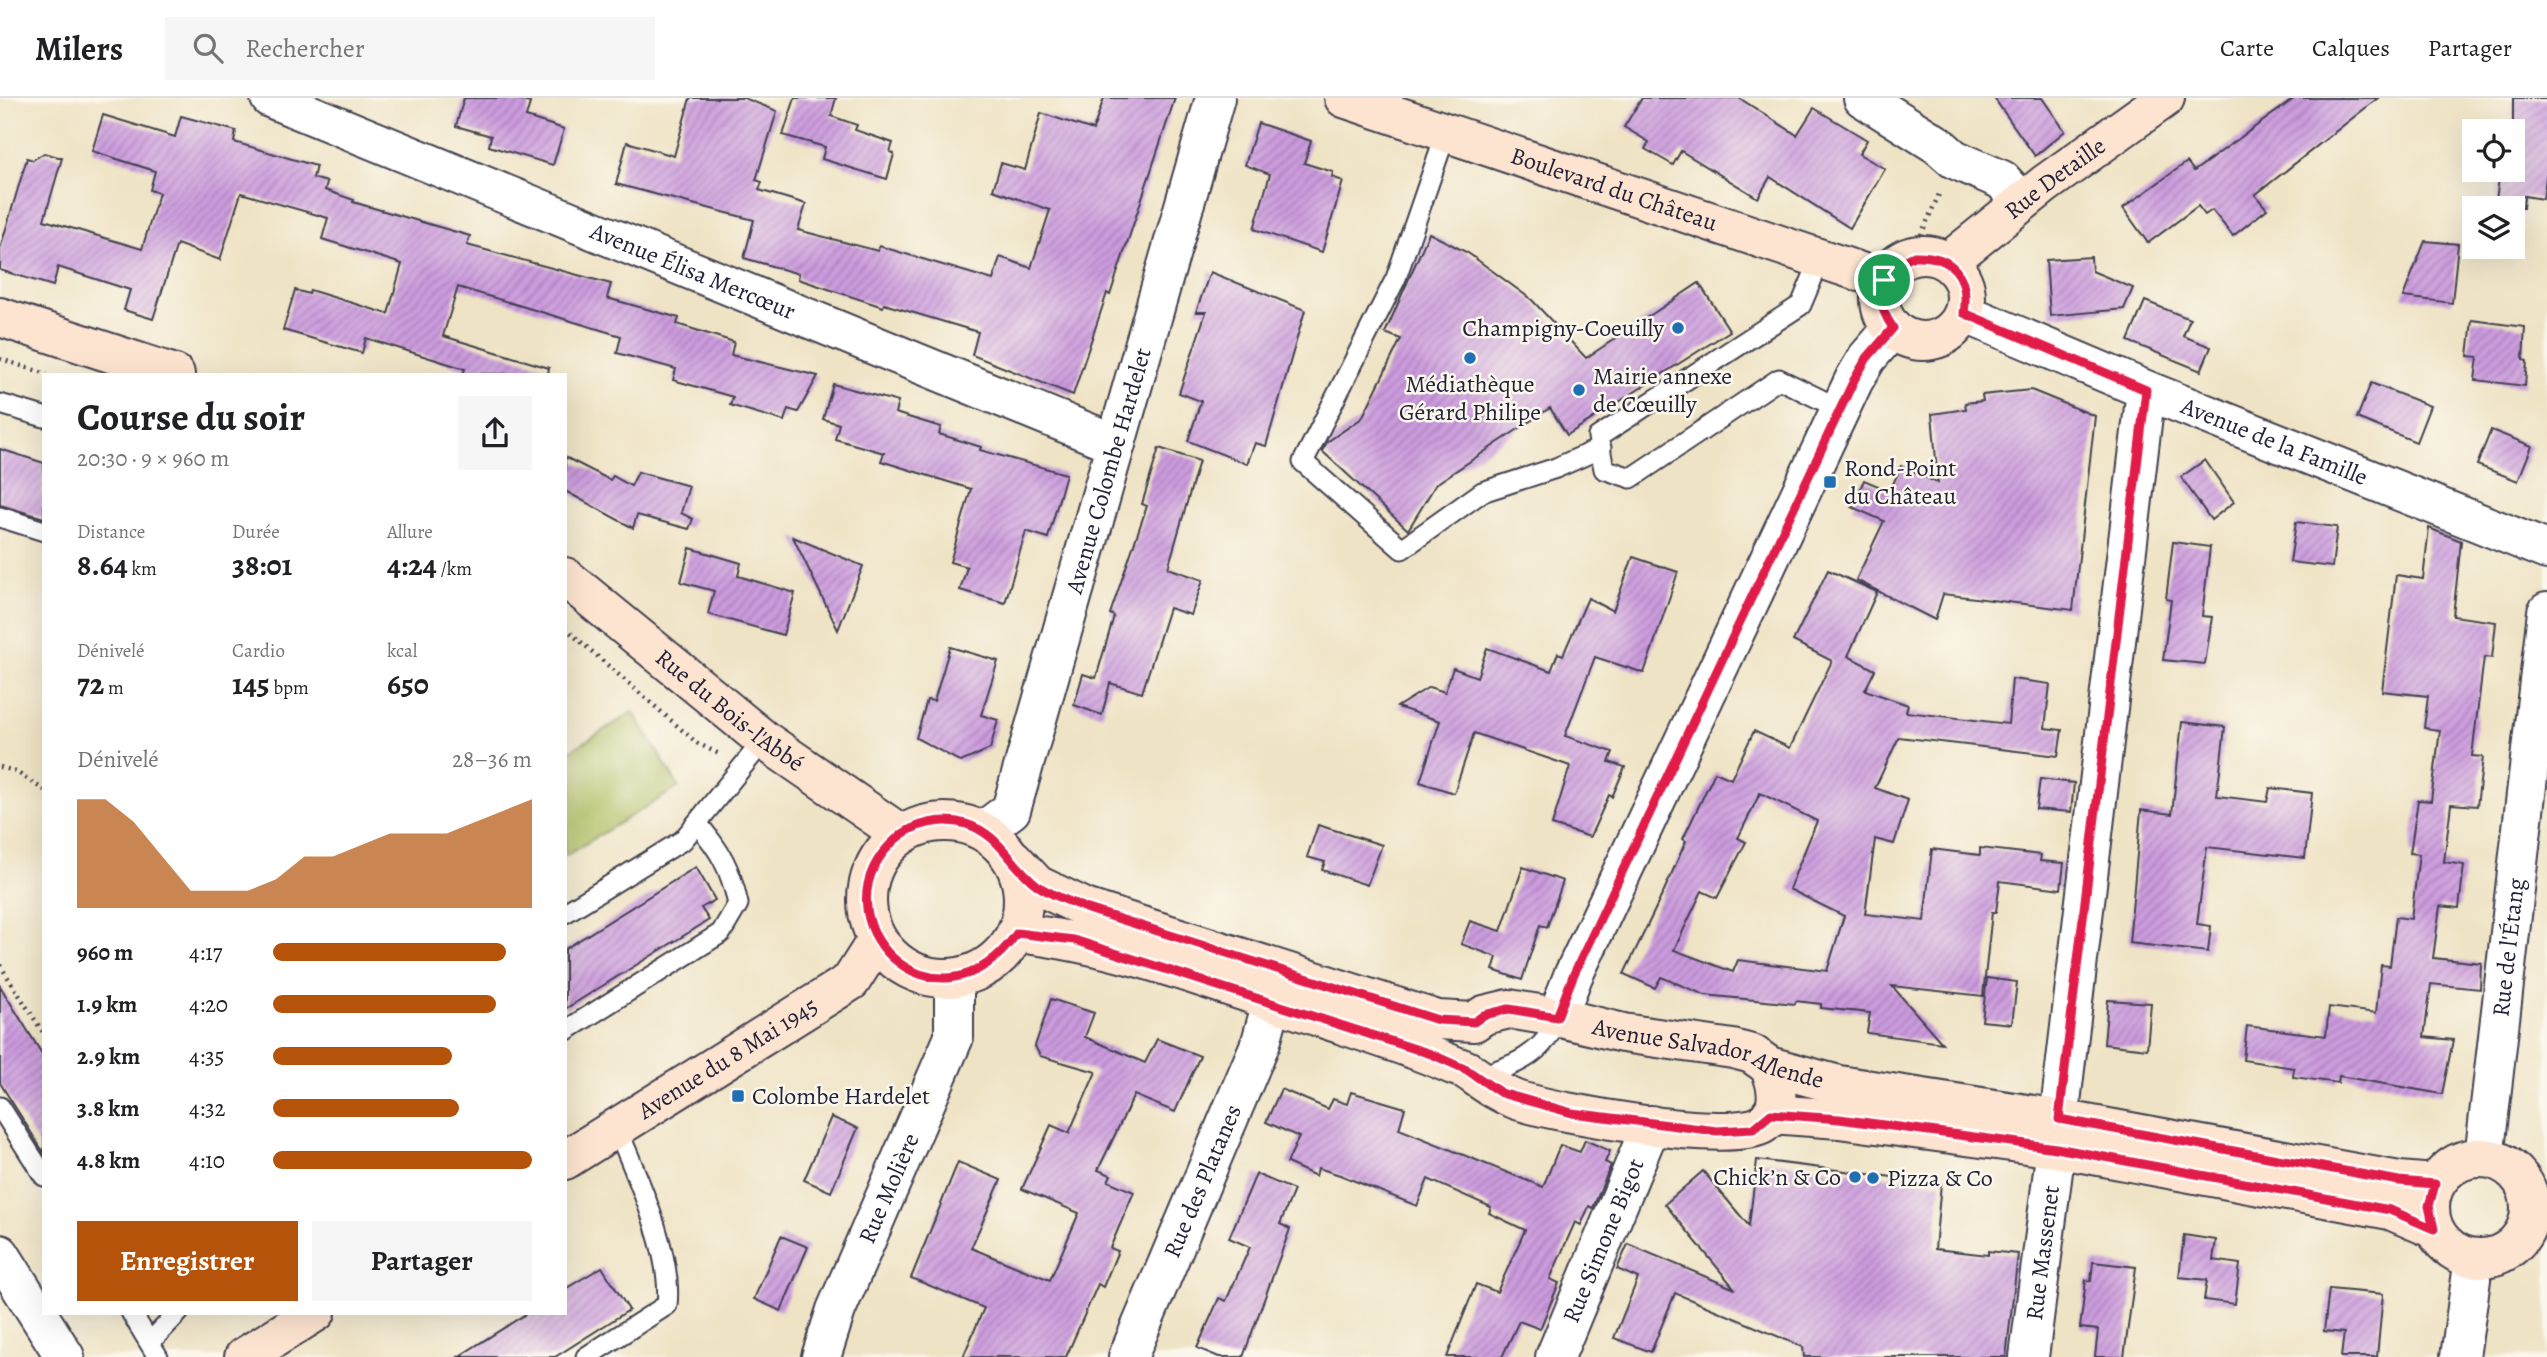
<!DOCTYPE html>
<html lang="fr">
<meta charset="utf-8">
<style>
body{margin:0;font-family:Alegreya,serif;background:#f6f6f6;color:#202124;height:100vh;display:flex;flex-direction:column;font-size:26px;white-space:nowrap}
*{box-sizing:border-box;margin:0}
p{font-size:23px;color:#757577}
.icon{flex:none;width:38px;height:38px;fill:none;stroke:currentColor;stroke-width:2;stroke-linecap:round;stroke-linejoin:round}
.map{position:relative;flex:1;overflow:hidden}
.drawer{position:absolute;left:42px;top:275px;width:525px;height:942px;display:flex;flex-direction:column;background:#fff;border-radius:0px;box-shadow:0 7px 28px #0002}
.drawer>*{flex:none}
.fabs{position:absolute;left:2462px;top:21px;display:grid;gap:14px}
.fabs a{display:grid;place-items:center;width:63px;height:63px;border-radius:0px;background:#fff;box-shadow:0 7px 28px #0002;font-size:35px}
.pin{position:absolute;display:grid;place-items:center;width:60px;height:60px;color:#fff;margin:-30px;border:4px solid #fff;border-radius:50%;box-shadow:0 2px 7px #0007}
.round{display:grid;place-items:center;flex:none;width:74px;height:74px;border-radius:0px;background:#f6f6f6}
.summary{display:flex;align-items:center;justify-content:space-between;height:119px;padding:0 35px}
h1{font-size:38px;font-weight:600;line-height:52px}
.metrics{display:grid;grid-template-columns:repeat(3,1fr);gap:10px;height:119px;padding:7px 35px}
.metrics div{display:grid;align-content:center}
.metrics b{font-size:30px;font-weight:600}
.metrics small{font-size:19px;font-weight:400}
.metrics p{font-size:19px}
.chart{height:196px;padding:14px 35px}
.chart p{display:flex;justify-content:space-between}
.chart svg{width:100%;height:126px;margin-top:7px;fill:#b45309;opacity:.7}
.primary-button{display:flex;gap:14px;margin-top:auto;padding:14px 35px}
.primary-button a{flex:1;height:80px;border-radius:0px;background:#b45309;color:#fff;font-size:28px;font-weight:600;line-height:80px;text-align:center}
.primary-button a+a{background:#f6f6f6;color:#202124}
ul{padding:0 35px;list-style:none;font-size:23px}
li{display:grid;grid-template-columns:112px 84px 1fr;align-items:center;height:52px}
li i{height:18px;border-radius:9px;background:#b45309}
header{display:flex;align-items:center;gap:42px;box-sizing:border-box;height:98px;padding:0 35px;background:#fff;border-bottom:2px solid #e0e0e0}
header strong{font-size:33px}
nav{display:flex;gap:38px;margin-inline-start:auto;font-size:24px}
.search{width:490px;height:63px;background:#f6f6f6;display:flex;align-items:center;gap:18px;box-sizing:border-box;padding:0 24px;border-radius:0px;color:#757577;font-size:26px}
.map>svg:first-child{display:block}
.park{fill:#adbd60;stroke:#68704e;stroke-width:2}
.building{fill:url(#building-hatch);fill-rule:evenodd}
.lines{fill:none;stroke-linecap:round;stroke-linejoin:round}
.lane-casing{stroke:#413f50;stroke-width:23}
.street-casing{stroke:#413f50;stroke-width:42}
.secondary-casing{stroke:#413f50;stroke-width:42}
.path{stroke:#413f50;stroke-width:4.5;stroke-dasharray:2 5;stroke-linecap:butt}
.lane{stroke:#fff;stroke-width:19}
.street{stroke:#fff;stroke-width:38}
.secondary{stroke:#fde4d0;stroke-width:38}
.route-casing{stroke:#fff;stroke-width:14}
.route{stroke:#e11d48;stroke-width:9}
.poi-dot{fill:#1f6fb2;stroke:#fbf7ec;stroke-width:2.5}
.labels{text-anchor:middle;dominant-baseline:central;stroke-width:5;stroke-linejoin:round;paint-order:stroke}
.street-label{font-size:24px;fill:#22223b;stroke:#fbf7ec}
.poi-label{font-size:24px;fill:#22223b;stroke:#fbf7ec;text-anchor:start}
</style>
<header>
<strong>Milers</strong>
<div class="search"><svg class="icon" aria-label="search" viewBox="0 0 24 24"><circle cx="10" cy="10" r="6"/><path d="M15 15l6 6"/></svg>Rechercher</div>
<nav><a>Carte</a><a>Calques</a><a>Partager</a></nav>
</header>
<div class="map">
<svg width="2547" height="1259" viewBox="0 0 2547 1259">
<defs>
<pattern id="building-hatch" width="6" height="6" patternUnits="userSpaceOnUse" patternTransform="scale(1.75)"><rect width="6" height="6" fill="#cc9bde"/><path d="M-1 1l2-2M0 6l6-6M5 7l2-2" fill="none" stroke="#a57eb5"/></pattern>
</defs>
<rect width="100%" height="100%" fill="#fbf7ec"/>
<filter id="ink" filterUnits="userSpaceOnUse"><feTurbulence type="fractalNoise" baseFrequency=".0143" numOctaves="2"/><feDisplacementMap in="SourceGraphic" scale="14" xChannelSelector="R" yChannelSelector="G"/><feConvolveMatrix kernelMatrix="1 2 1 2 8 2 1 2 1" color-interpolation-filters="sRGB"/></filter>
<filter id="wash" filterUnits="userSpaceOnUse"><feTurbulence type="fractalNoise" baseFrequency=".00686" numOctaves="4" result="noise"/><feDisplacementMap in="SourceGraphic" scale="28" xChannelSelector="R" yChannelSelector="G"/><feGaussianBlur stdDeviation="1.57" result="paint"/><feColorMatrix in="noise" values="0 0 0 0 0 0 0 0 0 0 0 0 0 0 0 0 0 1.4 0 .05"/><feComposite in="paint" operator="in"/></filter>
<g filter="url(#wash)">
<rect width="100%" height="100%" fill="#efe3c5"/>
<!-- park -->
<path class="park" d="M633,614L679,689L565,758V656Z"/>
<g id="blocks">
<!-- building -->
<g class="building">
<path d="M464,0H514L530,5L526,19L564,31L553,67L489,48L491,38L456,28Z"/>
<path d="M690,0H744L777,13L756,82L762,84L759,92L806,106L798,132L878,153L879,148L993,182L1000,159L1031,170L1050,112L993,92L1001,65L1025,72L1041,15L1093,32L1104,0H1175L1110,197L1107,195L1073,297L972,257L978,234L884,206L883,209L798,181L799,176L744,160L754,122L616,86L627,44L674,58Z"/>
<path d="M795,0H836L831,18L857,27L855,32L893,45L890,54L894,56L887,81L822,61L825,49L783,37Z"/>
<path d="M1642,0H1739L1797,37L1814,10L1867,42L1859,56L1885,71L1850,130L1770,79L1758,100L1681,53L1673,67L1645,51L1649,44L1624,29Z"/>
<path d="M1994,0H2042L2065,33L2035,58Z"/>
<path d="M2295,0H2378L2255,97L2267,111L2233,138L2212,112L2205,117L2198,108L2148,145L2123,110L2187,64L2194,73Z"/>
<path d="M2513,0H2547V73L2543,101L2524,98L2523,110H2495L2500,72H2513Z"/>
<path d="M103,17L175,39L181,18L236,33L234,44L316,68L313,80L327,84L325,92L354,102L353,104L470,138L467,147L611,186L607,200L679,220L677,226L734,244L731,257L818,278L798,314L788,311L784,323L730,307L733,299L673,282L676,271L617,255L621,238L458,189L443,238L549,270L548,276H463L465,271L366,240L362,255L283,232L295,192L309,196L310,192L388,216L402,166L322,141L328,120L241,95L220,162L177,146L153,221L124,212L130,192L58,169L53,188L0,172V151L27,60L33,62L44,55L62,60L44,122L142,151L159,95L150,92L155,73L92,53Z"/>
<path d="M1258,25L1311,43L1304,65L1333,74L1332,79L1343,83L1322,154L1254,131L1270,76L1245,67Z"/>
<path d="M1429,135L1468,155L1532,202L1586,260L1699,185L1730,233L1567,337L1550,310L1436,386L1408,432L1322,353L1327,344L1362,320L1401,241L1385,235Z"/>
<path d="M2425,143L2458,146L2452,205L2403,199Z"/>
<path d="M2091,159L2092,173L2133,190L2124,211L2050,218L2046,162Z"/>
<path d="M1210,174L1305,212L1266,348L1255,345L1247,366L1188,343L1201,303L1179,295L1206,214H1196Z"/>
<path d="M2145,203L2190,221L2183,238L2211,249L2201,273L2128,243Z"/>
<path d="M2472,222L2525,229L2523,262L2527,263L2525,288L2475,282L2478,259L2468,258Z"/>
<path d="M2371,285L2430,308L2416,344L2357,320Z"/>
<path d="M833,286L898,304L895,315L941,329L939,336L981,349L980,352L1066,376L1048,440L1026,433L1005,505L960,492L967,469L950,464L971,391L881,363L884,355L835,341L839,326L823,321Z"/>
<path d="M2031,292L2095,318L2073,512L1943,496L1935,522L1856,482L1884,423L1852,409L1864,382L1890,393L1901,368L1938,385L1932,316L1966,311L1965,305L1983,303L1982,297Z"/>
<path d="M2491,332L2532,348L2518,383L2477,367Z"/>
<path d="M1159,350L1199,363L1168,470L1203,482L1191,517L1169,510L1142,595L1110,585L1102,617L1074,607L1083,576L1096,580L1114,518L1110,516L1147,408L1142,406Z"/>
<path d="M0,351L44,365V420L0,407Z"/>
<path d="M565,359L610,382L613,378L631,388L638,374L689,388L681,415L693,421L689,431L637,417L633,430L565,393Z"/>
<path d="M2205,362L2234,404L2211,422L2181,379Z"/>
<path d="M2296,424L2337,429L2332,469L2290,464Z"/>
<path d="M2429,430L2461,443L2453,518L2496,524L2492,560L2484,559L2472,658L2483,659L2477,708L2451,706L2444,764L2464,767L2459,810L2440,808L2433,860L2481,865L2480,891L2431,886L2424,939L2453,942L2442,996L2339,978L2338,985L2293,979L2294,970L2243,962L2247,928L2326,938L2329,909L2376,915L2381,867L2390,868L2396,819L2411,821L2419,756L2410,755L2418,702L2431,703L2440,632L2424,630L2428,598L2382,593L2396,477L2423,481Z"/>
<path d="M793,439L863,468L838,532Z"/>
<path d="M2173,444L2210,449L2202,518L2212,519L2205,566L2163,562L2171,502L2166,501Z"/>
<path d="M690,450L741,465L738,478L795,495L783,537L708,516L714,493L681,484Z"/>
<path d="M1633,459L1678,474L1644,575L1595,559L1565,638L1613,654L1609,664L1625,669L1612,699L1609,697L1590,739L1552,727L1570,668L1474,635L1454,695L1420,684L1440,623L1397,609L1429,589L1445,594L1453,570L1477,579L1487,550L1551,573L1558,555L1563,557L1588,500L1613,513Z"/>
<path d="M1828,472L1877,494L1848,558L1875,572L1865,592L1908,607L1906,614L2008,626L2012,581L2050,586L2045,630L2062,632L2058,658L1899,639L1875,690L1908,702L1894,746L1875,741L1865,816L1924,823L1932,751L1980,757V750L2041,757L2040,763L2064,765L2061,791L2000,783L1996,814H1992L1983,898L1892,888L1942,945L1867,935L1870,915L1821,910V906L1796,903L1795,906L1705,897L1661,879L1655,890L1624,876L1663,795L1686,743L1683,741L1715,674L1731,681L1754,633L1790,650L1832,563L1793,543ZM1760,695L1817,723L1789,791L1844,818L1827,873L1738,862L1733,874L1674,852L1702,793L1717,800L1746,744L1738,740Z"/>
<path d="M950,549L998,563L981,617L998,622L990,651L961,664L916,640L927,602L934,603Z"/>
<path d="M2182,624L2225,629L2217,698L2267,704L2270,690L2312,695L2305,760L2207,749L2197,826L2211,828L2208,854L2129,845L2141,712L2172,716Z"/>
<path d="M2040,681L2074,685L2071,714L2036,711Z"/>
<path d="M1318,727L1382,747L1367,787L1322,772L1325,764L1307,759Z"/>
<path d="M696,769L715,802L701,810L709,822L565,911V851Z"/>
<path d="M1523,769L1563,783L1547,829L1540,827L1522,882L1493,872L1497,859L1461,846L1470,823L1501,833Z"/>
<path d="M1987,880L2017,884L2012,926L1982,923Z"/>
<path d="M0,888L44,959V1055L0,985Z"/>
<path d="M1051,901L1094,915L1085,939L1145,965L1157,941L1200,958L1175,1014L1134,997L1098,1072L1111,1077L1108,1083L1134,1094L1110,1150L1118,1153L1103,1189L1098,1186L1066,1259H963L984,1210L911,1180L958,1064L1001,1082L971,1150L1017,1169L1050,1182L1079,1115L1022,1091L1051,1027L1069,1035L1096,974L1040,958L1035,948Z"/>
<path d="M2108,902L2151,905L2147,951L2104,946Z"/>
<path d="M1281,991L1328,1011L1333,1001L1347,1006L1351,994L1405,1010L1399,1031L1543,1089L1560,1047L1580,1054L1585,1042L1610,1053L1605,1064L1611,1067L1593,1110L1589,1108L1581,1127L1575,1124L1550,1181L1559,1185L1540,1231L1519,1223L1502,1259H1447L1476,1186L1497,1194L1525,1132L1489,1115L1491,1109L1428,1081L1417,1108L1340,1077L1318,1070L1316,1078L1287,1065L1299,1039L1266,1024Z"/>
<path d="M831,1019L858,1030L831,1094L804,1082Z"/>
<path d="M1757,1062L1941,1085L1935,1151L1988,1157V1153L2018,1156L2006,1259H1804L1803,1249L1675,1195L1651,1254L1614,1240L1638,1180L1617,1171L1628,1146L1735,1191L1665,1106L1703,1073L1749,1128Z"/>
<path d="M1256,1076L1294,1092L1280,1126L1290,1131L1243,1259H1219L1197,1250L1219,1200L1226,1203L1250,1149L1229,1140Z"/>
<path d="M2184,1137L2216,1142L2213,1162L2240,1166L2235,1206L2204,1202L2207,1182L2179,1179Z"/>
<path d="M781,1138L808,1149L781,1213L754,1201Z"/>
<path d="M2093,1164L2136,1169L2124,1259H2095L2098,1232L2080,1230L2086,1182L2091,1183Z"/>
<path d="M602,1169L629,1212L555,1259H458L529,1214H565V1191Z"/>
<path d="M2329,1191L2383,1196L2377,1259H2341L2344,1235L2324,1233Z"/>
</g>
</g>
</g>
<g filter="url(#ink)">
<use href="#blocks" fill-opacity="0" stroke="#413f50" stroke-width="2"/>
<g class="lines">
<defs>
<g id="lane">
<path d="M1446,35L1396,180L1303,364L1402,451L1482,394L1556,370L1601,350"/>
<path d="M1820,162L1801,207L1598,339L1604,371L1631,380L1779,281L1840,311"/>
<path d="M0,306L44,319"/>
<path d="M0,419L44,433"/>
<path d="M565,815L683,742L764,642"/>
<path d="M565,933L721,835L738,806C730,769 721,754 697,725"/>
<path d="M1475,979C1510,970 1546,957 1557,919"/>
<path d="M0,1009L44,1078"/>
<path d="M131,1214L158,1259"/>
<path d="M150,1244L179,1214"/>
<path d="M586,1259L667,1207C673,1156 637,1079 617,1030"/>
</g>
<g id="street">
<path id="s1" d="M270,0L1116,346"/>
<path d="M1863,0L1938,47L1954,61L2002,82L2022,104"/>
<path id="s2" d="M1964,215L2146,292L2547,452"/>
<path id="s3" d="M983,733L1011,712L1215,0"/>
<path d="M1557,919L1573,878L1854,282L1867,260L1893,230"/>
<path d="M2059,1021L2146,292"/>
<path id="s4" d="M2484,1060L2547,514"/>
<path d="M0,1156L65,1259"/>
<path id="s5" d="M821,1259L836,1212L954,939V880"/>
<path id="s6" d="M1128,1259L1261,944L1272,904"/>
<path id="s7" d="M1555,1259L1651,1027"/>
<path id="s8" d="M2029,1259L2056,1050"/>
<path d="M2460,1259L2474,1160"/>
</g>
<g id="secondary">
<path id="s9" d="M1344,0L1884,182"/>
<circle cx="1923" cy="200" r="43"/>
<path id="s10" d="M1948,164L2045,86L2165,0"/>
<path d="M0,219L175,276"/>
<path id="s11" d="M565,479L764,642L901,736"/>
<circle cx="945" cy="802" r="78"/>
<path id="s12" d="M1013,761L1037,787L1085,810L1438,922L1474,924L1484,917L1509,911L1557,919L1623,935L1733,951L1752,956L1769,968L1839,987L2059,1021L2399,1083L2435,1086"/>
<path d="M1017,835C1123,846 1227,889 1328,922C1370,936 1412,949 1453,967C1457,969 1464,970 1468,973C1484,984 1497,995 1517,1002C1555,1015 1733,1047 1763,1026C1783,1012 1777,986 1769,968"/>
<path d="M1771,1016L1839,1021L2056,1050L2390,1112L2434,1131"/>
<circle cx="2480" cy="1110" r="50"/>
<path id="s13" d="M565,1062L851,883L877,842"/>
<path d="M244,1259L316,1214"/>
</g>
</defs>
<!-- lane casing -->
<use href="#lane" class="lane-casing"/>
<!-- street casing -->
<use href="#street" class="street-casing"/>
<!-- secondary casing -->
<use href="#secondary" class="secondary-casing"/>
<!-- path -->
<g class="path">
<path d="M1921,137L1940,94"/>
<path d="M0,261L47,276"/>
<path d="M565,530L697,645L721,657"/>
<path d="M0,669L15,673L44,692"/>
<path d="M0,867L44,936"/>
</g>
<!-- lane -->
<use href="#lane" class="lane"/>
<!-- street -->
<use href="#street" class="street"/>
<!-- secondary -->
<use href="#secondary" class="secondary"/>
</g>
</g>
<g class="lines" filter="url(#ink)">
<defs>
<path id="route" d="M1914,158C1952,157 1970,177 1964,215L2146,292L2059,1021L2399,1083L2435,1086L2429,1108L2434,1131L2390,1112L2056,1050L1839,1021L1771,1016L1753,1031L1717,1033L1572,1015L1501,995L1467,972L1431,956L1074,842L1017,835C937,949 808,820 896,741C914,725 943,719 966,726C1000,736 1010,767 1037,787C1050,797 1070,803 1085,810L1438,922L1474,924L1484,917L1509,911L1557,919L1573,878L1854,282L1867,260L1893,230C1871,198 1879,174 1914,158Z"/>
</defs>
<!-- route casing -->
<use href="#route" class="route-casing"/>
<!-- route -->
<use href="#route" class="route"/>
</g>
<!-- markers -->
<g class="poi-dot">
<circle cx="1678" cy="230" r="7"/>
<circle cx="1470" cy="260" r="7"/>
<circle cx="1579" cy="292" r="7"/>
<rect x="1823" y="377" width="14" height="14" rx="3.5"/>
<rect x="731" y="991" width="14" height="14" rx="3.5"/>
<circle cx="1855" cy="1079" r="7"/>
<circle cx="1873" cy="1080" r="7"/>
</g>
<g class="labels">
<!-- street labels -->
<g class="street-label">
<text stroke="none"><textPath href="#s10" startOffset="136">Rue Detaille</textPath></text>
<text stroke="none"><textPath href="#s9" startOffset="285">Boulevard du Château</textPath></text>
<text stroke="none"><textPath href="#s1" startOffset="457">Avenue Élisa Mercœur</textPath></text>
<text stroke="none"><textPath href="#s2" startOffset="336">Avenue de la Famille</textPath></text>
<text stroke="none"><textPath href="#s3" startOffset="388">Avenue Colombe Hardelet</textPath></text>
<text stroke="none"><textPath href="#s11" startOffset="212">Rue du Bois-l'Abbé</textPath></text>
<text stroke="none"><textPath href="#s4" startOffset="212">Rue de l'Étang</textPath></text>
<text stroke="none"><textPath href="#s12" startOffset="738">Avenue Salvador Allende</textPath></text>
<text stroke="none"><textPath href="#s13" startOffset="192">Avenue du 8 Mai 1945</textPath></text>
<text stroke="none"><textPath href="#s6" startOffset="191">Rue des Platanes</textPath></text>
<text stroke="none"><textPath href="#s5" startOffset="182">Rue Molière</textPath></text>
<text stroke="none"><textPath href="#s7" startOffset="126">Rue Simone Bigot</textPath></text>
<text stroke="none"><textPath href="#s8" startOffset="105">Rue Massenet</textPath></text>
</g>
<!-- poi labels -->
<g class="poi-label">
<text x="1664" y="230" text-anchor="end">Champigny-Coeuilly</text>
<text x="1593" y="278">Mairie annexe<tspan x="1593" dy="28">de Cœuilly</tspan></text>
<text x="1470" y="286" text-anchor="middle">Médiathèque<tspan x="1470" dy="28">Gérard Philipe</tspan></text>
<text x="1844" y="370">Rond-Point<tspan x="1844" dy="28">du Château</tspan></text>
<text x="752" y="998">Colombe Hardelet</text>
<text x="1841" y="1079" text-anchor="end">Chick’n &amp; Co</text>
<text x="1887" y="1080">Pizza &amp; Co</text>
</g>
</g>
</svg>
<div class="fabs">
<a><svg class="icon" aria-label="locate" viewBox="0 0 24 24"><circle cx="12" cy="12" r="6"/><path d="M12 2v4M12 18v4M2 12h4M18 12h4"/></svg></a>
<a><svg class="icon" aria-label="layers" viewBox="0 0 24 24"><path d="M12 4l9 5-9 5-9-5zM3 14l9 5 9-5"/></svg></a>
</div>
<div class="pin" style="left:1884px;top:182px;background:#1e9e55"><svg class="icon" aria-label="arrive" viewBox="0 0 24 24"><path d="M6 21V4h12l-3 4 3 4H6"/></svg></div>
<section class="drawer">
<div class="summary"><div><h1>Course du soir</h1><p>20:30 · 9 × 960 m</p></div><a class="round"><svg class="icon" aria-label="share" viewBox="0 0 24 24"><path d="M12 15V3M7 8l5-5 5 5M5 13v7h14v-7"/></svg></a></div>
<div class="metrics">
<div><p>Distance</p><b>8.64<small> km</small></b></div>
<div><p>Durée</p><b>38:01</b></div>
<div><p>Allure</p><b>4:24<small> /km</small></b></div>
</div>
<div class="metrics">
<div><p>Dénivelé</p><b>72<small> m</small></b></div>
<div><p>Cardio</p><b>145<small> bpm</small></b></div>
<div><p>kcal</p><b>650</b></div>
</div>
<div class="chart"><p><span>Dénivelé</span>28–36 m</p>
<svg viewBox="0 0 160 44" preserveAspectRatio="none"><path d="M0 44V6L10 6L20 14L30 26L40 38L50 38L60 38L70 34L80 26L90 26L100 22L110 18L120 18L130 18L140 14L150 10L160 6V44z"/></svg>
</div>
<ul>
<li><b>960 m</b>4:17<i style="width:90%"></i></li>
<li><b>1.9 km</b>4:20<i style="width:86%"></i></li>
<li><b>2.9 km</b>4:35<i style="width:69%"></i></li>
<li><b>3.8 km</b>4:32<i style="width:72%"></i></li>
<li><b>4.8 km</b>4:10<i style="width:100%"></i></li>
</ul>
<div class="primary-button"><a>Enregistrer</a><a>Partager</a></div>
</section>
</div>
